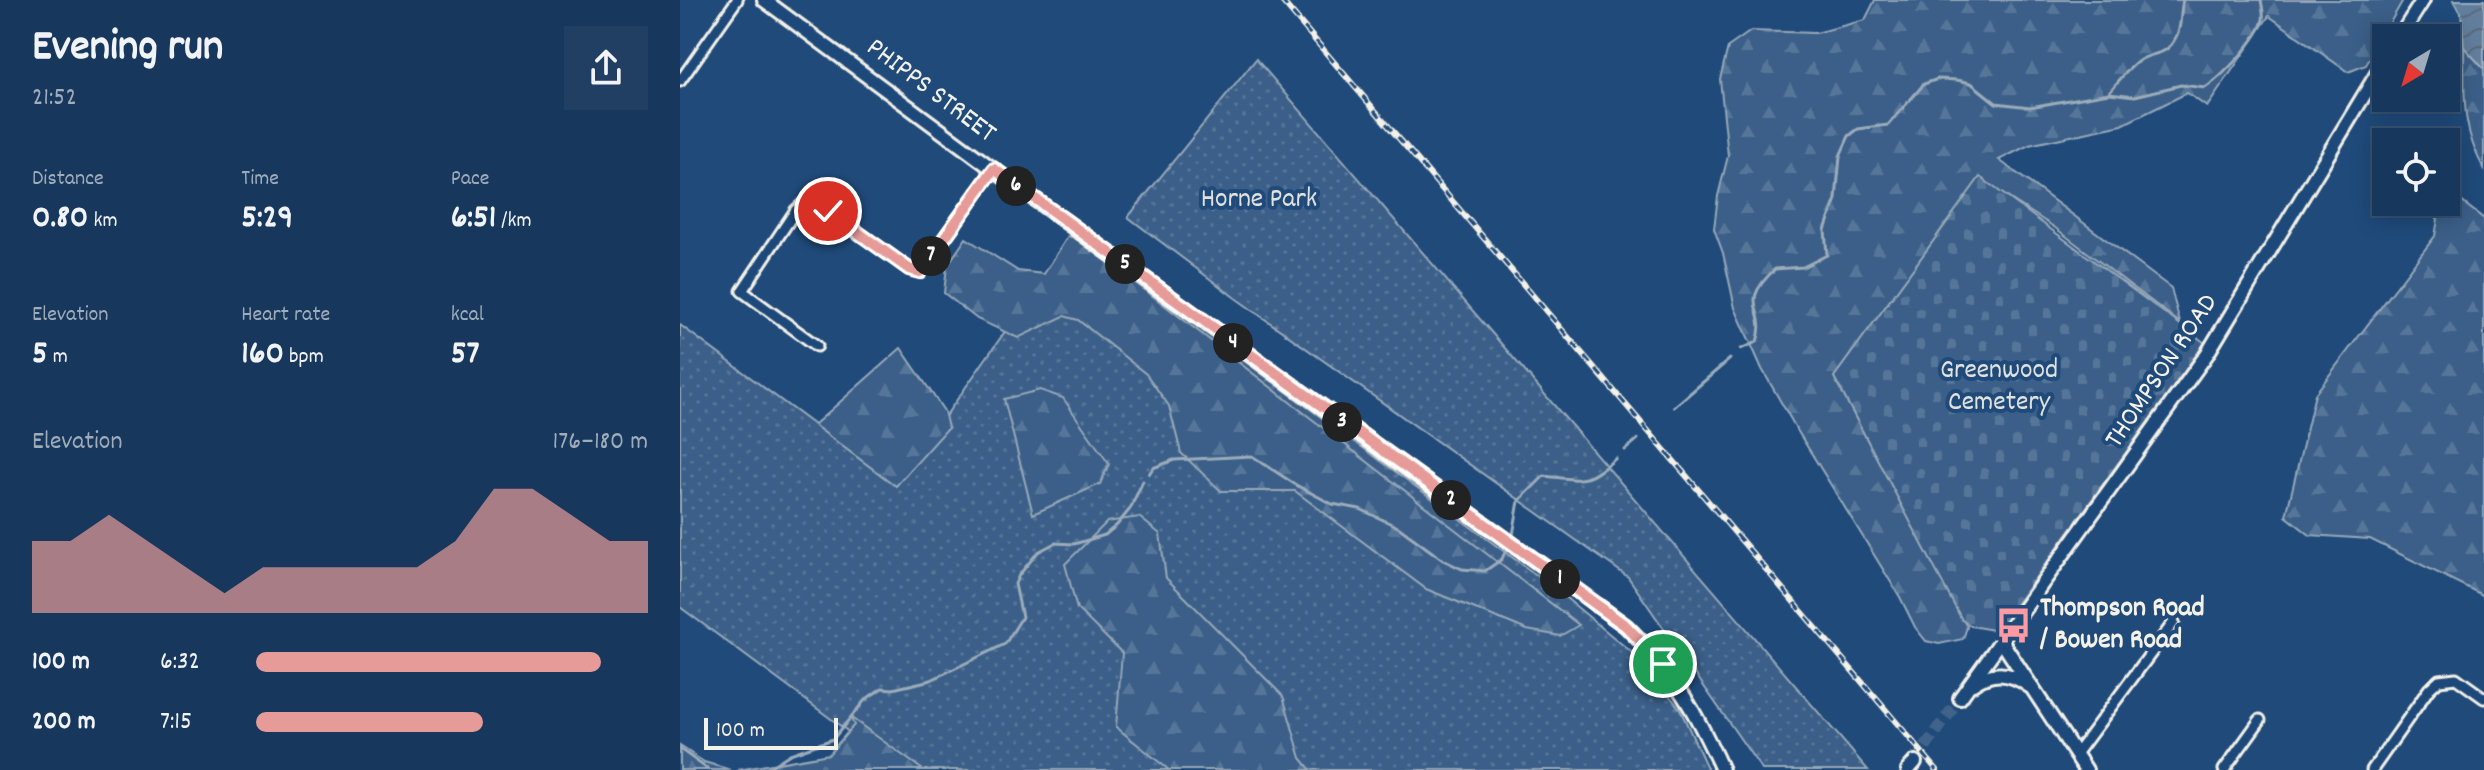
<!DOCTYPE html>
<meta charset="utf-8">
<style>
body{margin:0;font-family:Dekko,sans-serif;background:#203f62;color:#f1f3f6;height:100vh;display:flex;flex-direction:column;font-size:30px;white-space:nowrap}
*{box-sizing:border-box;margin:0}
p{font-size:26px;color:#9eacbb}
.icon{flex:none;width:44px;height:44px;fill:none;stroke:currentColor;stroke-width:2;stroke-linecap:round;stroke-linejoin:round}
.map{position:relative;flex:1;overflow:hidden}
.side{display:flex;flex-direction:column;background:#17385c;width:680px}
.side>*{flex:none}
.needle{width:52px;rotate:218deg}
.buttons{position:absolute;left:1692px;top:24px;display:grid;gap:16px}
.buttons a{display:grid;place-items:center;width:88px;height:88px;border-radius:0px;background:#17385c;box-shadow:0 4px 20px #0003,0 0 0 2px #365272;font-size:40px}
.scale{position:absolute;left:24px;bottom:20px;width:134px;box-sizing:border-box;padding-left:8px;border:4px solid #f4f1e8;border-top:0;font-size:22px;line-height:28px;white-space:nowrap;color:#f4f1e8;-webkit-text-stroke:6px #1f4a7a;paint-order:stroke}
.pin{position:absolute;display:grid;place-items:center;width:68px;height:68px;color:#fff;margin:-34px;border:4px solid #fff;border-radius:50%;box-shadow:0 2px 8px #0007}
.km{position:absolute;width:40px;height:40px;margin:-20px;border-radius:50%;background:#222;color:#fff;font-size:22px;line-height:40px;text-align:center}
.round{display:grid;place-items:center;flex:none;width:84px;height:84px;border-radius:0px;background:#203f62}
.overview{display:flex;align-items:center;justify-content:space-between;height:136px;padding:0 32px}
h1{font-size:44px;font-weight:700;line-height:60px}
.stats{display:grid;grid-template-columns:repeat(3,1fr);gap:12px;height:136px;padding:8px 32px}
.stats div{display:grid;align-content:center}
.stats b{font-size:34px;font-weight:700}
.stats small{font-size:22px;font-weight:400}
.stats p{font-size:22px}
.chart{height:224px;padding:16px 32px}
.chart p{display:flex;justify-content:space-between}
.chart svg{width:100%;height:144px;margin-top:8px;fill:#e69b98;opacity:.7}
ul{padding:0 32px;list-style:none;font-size:26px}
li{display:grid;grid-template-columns:128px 96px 1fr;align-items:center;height:60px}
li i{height:20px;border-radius:10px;background:#e69b98}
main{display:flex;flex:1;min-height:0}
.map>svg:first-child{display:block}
.green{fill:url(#green-dots);stroke:#97a8b8;stroke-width:2}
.forest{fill:url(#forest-firs);stroke:#97a8b8;stroke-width:2}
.cemetery{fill:url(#cemetery-stones);stroke:#97a8b8;stroke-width:2}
.water{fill:url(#water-waves);stroke:#9cacbb;stroke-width:2}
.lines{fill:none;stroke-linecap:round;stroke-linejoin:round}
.stream{stroke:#9cacbb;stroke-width:3}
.major-tunnel{stroke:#3f638a;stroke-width:12;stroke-dasharray:12 6;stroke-linecap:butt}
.minor-casing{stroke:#f4f1e8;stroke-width:15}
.major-casing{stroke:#f4f1e8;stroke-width:18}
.minor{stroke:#1f4a7a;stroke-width:9}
.major{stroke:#1f4a7a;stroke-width:12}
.rail-casing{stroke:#f4f1e8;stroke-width:6}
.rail{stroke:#1f4a7a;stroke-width:3;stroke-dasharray:9;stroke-linecap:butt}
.route-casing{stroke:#fff;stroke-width:16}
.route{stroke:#e69b98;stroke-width:10}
.labels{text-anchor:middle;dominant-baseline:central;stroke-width:8;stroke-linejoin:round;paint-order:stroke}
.street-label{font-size:28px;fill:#f4f1e8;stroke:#1f4a7a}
.park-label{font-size:28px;fill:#e1e2de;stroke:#1f4a7a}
.poi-label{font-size:28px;font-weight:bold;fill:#f4f1e8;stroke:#1f4a7a;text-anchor:start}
</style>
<main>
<section class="side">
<div class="overview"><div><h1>Evening run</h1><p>21:52</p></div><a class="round"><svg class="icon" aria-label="share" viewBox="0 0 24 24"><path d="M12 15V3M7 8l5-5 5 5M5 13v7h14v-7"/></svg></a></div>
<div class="stats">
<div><p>Distance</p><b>0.80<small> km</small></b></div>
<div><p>Time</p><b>5:29</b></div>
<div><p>Pace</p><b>6:51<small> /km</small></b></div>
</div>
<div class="stats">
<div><p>Elevation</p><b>5<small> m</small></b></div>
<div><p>Heart rate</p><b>160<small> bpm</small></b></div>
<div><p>kcal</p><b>57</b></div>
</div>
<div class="chart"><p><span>Elevation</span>176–180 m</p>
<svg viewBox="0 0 160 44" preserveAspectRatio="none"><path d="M0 44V22L10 22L20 14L30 22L40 30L50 38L60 30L70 30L80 30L90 30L100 30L110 22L120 6L130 6L140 14L150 22L160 22V44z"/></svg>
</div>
<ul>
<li><b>100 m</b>6:32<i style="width:88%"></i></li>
<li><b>200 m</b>7:15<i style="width:58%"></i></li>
</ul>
</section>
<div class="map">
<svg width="1804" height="770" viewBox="0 0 1804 770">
<defs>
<pattern id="green-dots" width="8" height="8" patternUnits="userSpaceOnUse" patternTransform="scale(2)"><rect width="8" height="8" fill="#3a5f88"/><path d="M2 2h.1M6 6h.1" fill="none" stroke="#577699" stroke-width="1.8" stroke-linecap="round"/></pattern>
<pattern id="forest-firs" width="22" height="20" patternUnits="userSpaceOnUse" patternTransform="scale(2)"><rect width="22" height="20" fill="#3a5f88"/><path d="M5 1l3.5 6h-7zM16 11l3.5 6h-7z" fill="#577699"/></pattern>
<pattern id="cemetery-stones" width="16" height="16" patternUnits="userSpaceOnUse" patternTransform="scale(2)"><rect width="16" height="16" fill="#3a5f88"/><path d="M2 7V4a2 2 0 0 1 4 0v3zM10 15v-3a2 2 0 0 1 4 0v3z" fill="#577699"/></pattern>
<pattern id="water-waves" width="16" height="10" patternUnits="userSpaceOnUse" patternTransform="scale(2)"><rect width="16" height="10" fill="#627e9d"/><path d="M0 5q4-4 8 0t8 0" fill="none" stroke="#58687a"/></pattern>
</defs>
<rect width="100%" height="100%" fill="#1f4a7a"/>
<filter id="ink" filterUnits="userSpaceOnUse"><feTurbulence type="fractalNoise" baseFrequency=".0125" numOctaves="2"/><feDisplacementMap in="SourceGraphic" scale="16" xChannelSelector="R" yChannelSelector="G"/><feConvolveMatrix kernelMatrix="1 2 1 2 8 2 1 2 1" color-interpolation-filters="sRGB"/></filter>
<g filter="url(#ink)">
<!-- green -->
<g class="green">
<path d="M576,59L1188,770H1082L948,577L554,297L448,217Z"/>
<path d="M393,235L874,588L961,660L1000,709L1028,770H220L0,607V325L216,486Z"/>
</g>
<!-- forest -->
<g class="forest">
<path d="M1195,0H1723L1686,65L1668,72L1589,16L1527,107L1507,93L1442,125L1349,145L1319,160L1491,288L1500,323L1374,227L1299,179L1154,377L1287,627L1283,639L1259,644L1246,641L1235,627L1220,597L1117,430L1082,369L1055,308L1043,253L1034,229L1038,196L1048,156L1040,79L1048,47L1071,31L1136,33L1185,20Z"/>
<path d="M1784,47L1804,69V169C1780,126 1785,94 1784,47Z"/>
<path d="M1766,193L1776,197L1804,219V596L1690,539L1630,535L1606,516L1635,394L1755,236L1758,219L1743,202H1766Z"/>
<path d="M388,236L400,240L899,625L880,636L847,630L746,589L615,491H541L501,453L489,406L466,374L398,320L384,316L338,338L297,319L264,293L267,266L286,238L338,271L364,274Z"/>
<path d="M221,348L264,411L268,428L216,486L134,425Z"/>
<path d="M360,390L383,398L429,464L420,484L353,514L324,399Z"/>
<path d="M459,517L480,534L486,578L603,696L621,758L631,770H489L436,727L442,653L397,609L385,564L427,522Z"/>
<path d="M170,717L243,770H58L149,754L174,725Z"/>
<path d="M0,746L24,762L51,770H0Z"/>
</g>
<!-- cemetery -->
<path class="cemetery" d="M1300,177L1525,343L1322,624L1313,630L1291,626L1282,620L1154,377Z"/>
<!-- water -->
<path class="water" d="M1774,0H1804V69L1784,47L1781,13Z"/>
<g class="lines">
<!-- stream -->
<g class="stream">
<path d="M1429,92C1439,81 1448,68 1460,60C1475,51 1486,57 1496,37C1502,28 1500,11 1503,0"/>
<path d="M1061,349L1077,342C1089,306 1055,307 1095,269L1123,267L1147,255L1145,230L1156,199L1160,156L1169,136L1178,129L1208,125L1244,84L1258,79L1277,80L1291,83L1316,103L1350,107L1429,93L1455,96L1501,85L1525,88C1541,78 1580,38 1583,19C1584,14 1582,6 1581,0"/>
<path d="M994,407L1050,359"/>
<path d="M967,431L968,430"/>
<path d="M945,450L958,439"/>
<path d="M469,474L473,468L494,460L572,456L616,485L652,504L680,509L718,527L763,560L782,569L805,571L822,559L826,550"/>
<path d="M833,535L839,501L864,476C903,480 905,485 936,458"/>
<path d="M0,749L29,770"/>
<path d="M85,770L110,754L153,739L185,700L202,688L213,689L251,680L325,644L342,617L335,584L339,575L358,552L375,543L394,544L425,535L437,525L450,509L463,481"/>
</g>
<!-- major-tunnel -->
<path class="major-tunnel" d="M1235,762L1280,698"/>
<defs>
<g id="minor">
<path d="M0,81L57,0"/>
<path d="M137,346L62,291L116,210L125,202L141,205L229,269L240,272L314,169"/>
<path d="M1396,754L1494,622"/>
<path d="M1544,770L1580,720"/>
<path d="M1692,770L1749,689L1759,680L1776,678L1804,698"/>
</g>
<g id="major">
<path d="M84,0L321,175L946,626C994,673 1015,710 1042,770"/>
<path d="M1719,38L1743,0"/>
<path d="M1322,642L1406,770"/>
<path d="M1293,684C1312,670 1331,672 1349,686"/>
<path d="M1280,698L1527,354L1706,59"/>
<path d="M1228,770L1235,762"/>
</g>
</defs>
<!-- minor casing -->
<use href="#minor" class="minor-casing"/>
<!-- major casing -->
<use href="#major" class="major-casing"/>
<!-- minor -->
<use href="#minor" class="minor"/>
<!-- major -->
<use href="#major" class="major"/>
<defs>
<path id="rail" d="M601,0L1257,770"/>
</defs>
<!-- rail casing -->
<use href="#rail" class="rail-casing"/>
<!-- rail -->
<use href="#rail" class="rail"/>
</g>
</g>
<g class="lines" filter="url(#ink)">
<defs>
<path id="route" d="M148,211L229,269L240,272L314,169L946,626L983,664"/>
</defs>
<!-- route casing -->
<use href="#route" class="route-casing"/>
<!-- route -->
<use href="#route" class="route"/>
</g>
<!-- icons -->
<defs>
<symbol id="bus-bare" viewBox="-9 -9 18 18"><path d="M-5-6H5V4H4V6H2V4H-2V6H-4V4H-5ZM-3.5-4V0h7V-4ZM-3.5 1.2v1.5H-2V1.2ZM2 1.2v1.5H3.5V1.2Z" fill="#ff9aa2" stroke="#1f4a7a" stroke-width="2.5" paint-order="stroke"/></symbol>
</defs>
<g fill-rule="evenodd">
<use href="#bus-bare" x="1308" y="600" width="51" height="51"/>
</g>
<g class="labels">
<!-- street labels -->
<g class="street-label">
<text transform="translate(250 92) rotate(37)">PHIPPS STREET</text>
<text transform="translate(1483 372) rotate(-56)">THOMPSON ROAD</text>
</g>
<!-- park labels -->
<g class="park-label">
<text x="579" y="201">Horne Park</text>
<text x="1319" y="372">Greenwood<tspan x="1319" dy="32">Cemetery</tspan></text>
</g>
<!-- poi labels -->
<g class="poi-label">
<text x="1360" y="610">Thompson Road<tspan x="1360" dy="32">/ Bowen Road</tspan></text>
</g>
</g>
</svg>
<div class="buttons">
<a><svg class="needle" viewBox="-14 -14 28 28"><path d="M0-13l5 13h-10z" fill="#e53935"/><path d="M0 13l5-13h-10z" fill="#9eacbb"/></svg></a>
<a><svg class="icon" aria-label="locate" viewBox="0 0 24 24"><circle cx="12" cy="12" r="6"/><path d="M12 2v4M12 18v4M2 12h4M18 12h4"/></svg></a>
</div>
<div class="scale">100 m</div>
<div class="pin" style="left:983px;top:664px;background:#1e9e55"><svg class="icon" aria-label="arrive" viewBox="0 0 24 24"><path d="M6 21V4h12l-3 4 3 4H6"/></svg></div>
<div class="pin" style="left:148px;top:211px;background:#d93025"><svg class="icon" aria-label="check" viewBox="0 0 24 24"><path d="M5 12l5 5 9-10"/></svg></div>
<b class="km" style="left:880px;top:579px">1</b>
<b class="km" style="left:771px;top:500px">2</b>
<b class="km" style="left:662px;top:422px">3</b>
<b class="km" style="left:553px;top:343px">4</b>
<b class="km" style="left:445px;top:264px">5</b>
<b class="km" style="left:336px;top:186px">6</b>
<b class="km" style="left:251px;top:256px">7</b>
</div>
</main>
